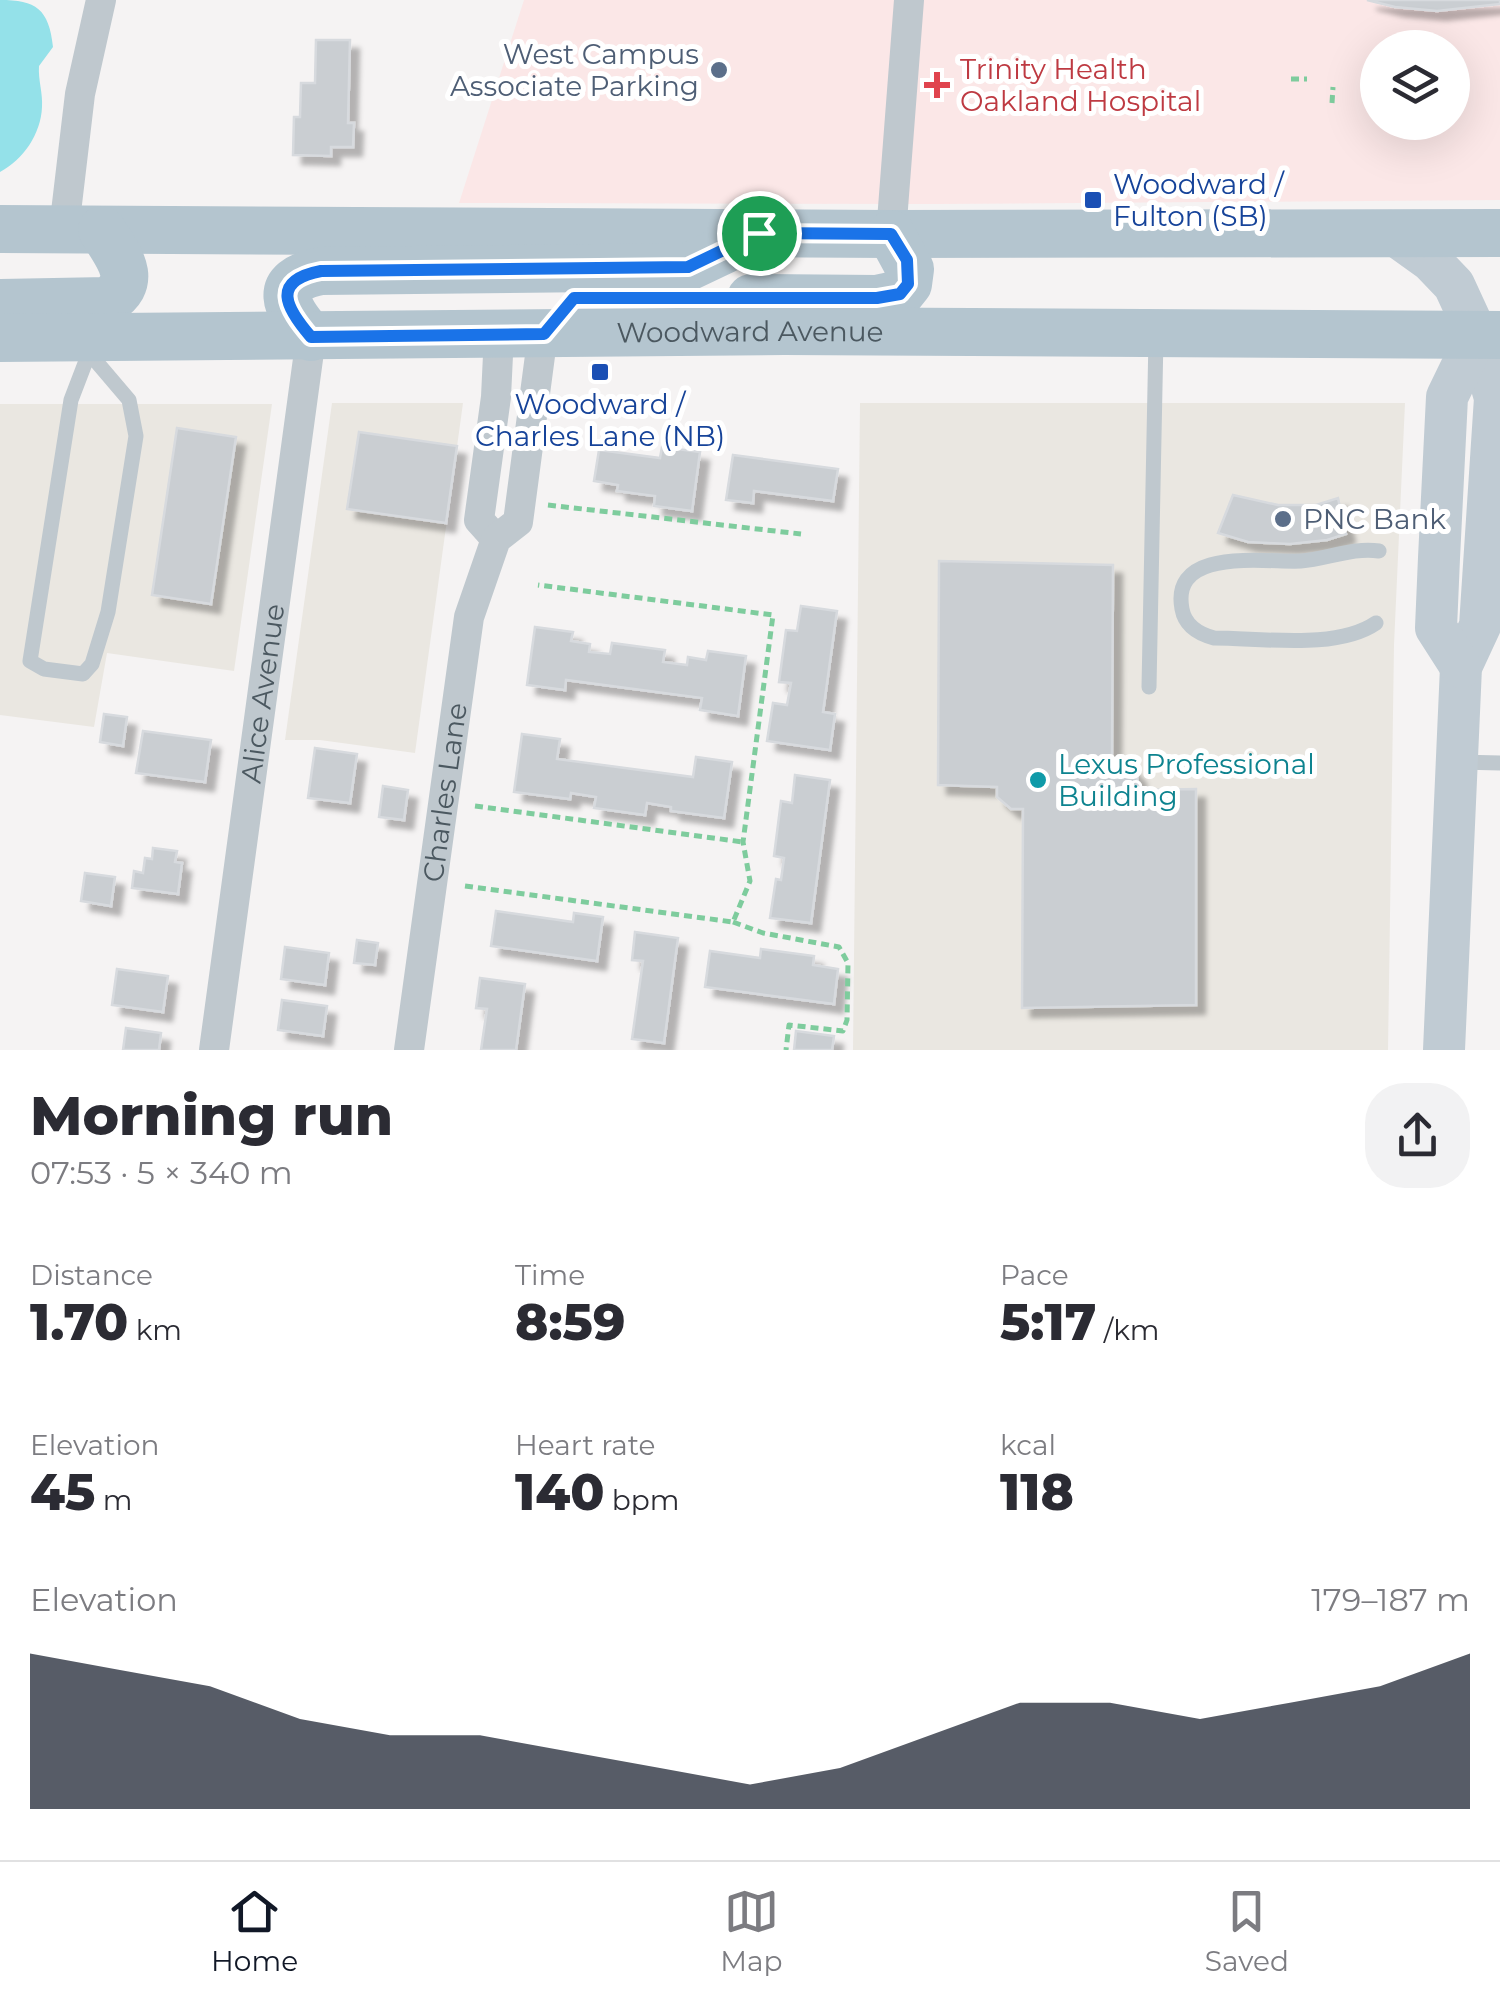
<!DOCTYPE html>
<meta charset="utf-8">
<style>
body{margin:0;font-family:Montserrat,sans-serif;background:#f2f2f3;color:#2b2b33;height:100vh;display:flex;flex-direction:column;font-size:38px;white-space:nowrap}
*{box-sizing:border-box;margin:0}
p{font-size:32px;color:#7c7c81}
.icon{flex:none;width:55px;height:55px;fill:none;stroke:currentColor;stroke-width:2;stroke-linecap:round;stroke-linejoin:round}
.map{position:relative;height:1050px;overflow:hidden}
.drawer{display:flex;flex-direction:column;background:#fff;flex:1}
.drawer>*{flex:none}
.fabs{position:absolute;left:1360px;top:30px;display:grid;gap:20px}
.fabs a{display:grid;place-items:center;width:110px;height:110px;border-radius:50%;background:#fff;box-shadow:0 10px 40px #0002;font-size:50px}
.pin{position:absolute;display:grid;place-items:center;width:85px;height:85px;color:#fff;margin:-42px;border:5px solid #fff;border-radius:50%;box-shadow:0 2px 10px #0007}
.round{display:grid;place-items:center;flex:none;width:105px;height:105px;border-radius:40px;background:#f2f2f3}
.summary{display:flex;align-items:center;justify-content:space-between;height:170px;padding:0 30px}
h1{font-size:55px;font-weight:800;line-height:75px}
.metrics{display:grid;grid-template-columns:repeat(3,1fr);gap:15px;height:170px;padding:10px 30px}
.metrics div{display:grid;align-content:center}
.metrics b{font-size:50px;font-weight:800}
.metrics small{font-size:28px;font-weight:400}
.metrics p{font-size:28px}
.chart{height:280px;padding:20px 30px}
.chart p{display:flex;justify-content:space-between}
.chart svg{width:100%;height:180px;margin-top:10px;fill:#111827;opacity:.7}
.menu{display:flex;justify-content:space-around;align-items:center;height:140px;border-top:2px solid #e1e1e2;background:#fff;font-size:28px;color:#7c7c81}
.menu a{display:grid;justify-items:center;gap:5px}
.menu .on{color:#111827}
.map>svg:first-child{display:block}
.commercial{fill:#eae7e1}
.medical{fill:#fbe7e7;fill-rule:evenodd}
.water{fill:#94e1e9}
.building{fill:#caced2;stroke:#d7dade;stroke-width:2.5;filter:url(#shadow)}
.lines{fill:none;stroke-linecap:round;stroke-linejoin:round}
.path{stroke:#7ecc9d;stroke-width:5;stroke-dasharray:8 5;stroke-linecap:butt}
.service{stroke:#bfc8ce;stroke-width:15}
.minor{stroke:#bfc8ce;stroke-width:30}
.secondary{stroke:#c0cbd3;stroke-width:42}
.primary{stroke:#b4c5cf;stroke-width:48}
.route-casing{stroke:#fff;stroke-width:20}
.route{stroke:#1a73e8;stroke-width:12}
.service-dot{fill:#5c6f8a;stroke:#fff;stroke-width:4}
.health-dot{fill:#e0444e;stroke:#fff;stroke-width:4}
.transit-dot{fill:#1a4fb4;stroke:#fff;stroke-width:4}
.culture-dot{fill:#0f9aa8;stroke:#fff;stroke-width:4}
.labels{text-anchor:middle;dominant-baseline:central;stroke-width:10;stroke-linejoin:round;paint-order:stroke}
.service-label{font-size:28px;fill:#4e5e75;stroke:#fff;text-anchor:end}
.health-label{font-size:28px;fill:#be3a42;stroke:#fff;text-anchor:start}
.transit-label{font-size:28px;fill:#164399;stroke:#fff;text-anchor:start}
.street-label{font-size:28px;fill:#4b5860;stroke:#fff}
.culture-label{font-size:28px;fill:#0d838f;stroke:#fff;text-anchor:start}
</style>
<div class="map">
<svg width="1500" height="1050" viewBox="0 0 1500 1050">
<defs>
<filter id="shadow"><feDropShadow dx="9" dy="9" stdDeviation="2.5" flood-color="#0004"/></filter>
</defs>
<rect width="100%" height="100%" fill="#f5f3f3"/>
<!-- commercial -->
<g class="commercial">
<path d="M332,403H463L415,753L320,740H285Z"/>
<path d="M860,403H1405L1394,645L1388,1050H853Z"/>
<path d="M0,404H272L234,671L107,653L94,727L0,715Z"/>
</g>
<!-- medical -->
<path class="medical" d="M524,0H1500V200L936,204L459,203ZM1378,48H1452V122H1378Z"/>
<!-- water -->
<path class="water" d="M0,0C36,0 49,9 53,47L39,66C38,80 43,93 42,107C41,134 23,160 0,172Z"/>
<!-- building -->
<g class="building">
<path d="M1367,0H1500V4L1437,11L1395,7Z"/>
<path d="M316,40H350L348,123H354L353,147H331V156L293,155L294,117H300L301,83H315Z"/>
<path d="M177,428L236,437L211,604L152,595Z"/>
<path d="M359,432L457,446L446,523L347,509Z"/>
<path d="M662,447L700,452L692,511L654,506L655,496L617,491L618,485L594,481L599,450L660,458Z"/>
<path d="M733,455L838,469L833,501L754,491L753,503L726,500Z"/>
<path d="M1233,495L1278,505H1316L1338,498L1346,534L1327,540L1290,544L1248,542L1218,533Z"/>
<path d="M939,561L1113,565L1112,759L1124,760L1137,775L1138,790L1196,789V1005L1022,1008L1023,809H1011L997,797V787L938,785Z"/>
<path d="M801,606L837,611L823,712L835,714L830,750L767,741L773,703L787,705L791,683L779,682L786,630L797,631Z"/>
<path d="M535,627L573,632L571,641L590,644L589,652L610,654L612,643L665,650L663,662L687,665L688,657L706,660L708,651L746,656L738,716L700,710L702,698L566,680L565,690L527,685Z"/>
<path d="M104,714L127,717L123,746L100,742Z"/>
<path d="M143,731L211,740L205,782L136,773Z"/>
<path d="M522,734L560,739L557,759L693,777L696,757L732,762L724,818L671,811V807L647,803L645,815L594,808L596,797L571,793L570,799L514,792Z"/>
<path d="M315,748L357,754L350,803L308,798Z"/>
<path d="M795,775L830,780L811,923L770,918L776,879L781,880L784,858L774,856L781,801L792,803Z"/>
<path d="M383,786L408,790L404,820L379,817Z"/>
<path d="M153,848L177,851L175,862L182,863L178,894L132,888L134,871L143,873L145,858L152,859Z"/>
<path d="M85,873L115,877L111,906L81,901Z"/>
<path d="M496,911L573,922L574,913L603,917L597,961L491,946Z"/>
<path d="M635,932L678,938L664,1043L632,1039L643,961L632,960Z"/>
<path d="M357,940L378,943L375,965L354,963Z"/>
<path d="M285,947L329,953L325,985L281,979Z"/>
<path d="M761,949L814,956L813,965L838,969L834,1004L705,987L710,951L760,958Z"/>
<path d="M117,969L168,976L163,1012L112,1005Z"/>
<path d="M480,978L525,984L516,1050H481L487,1009L476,1008Z"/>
<path d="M282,1000L327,1006L323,1036L278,1030Z"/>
<path d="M126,1028L161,1033L159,1050H123Z"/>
<path d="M796,1031L834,1036L832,1050H794Z"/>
</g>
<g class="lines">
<!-- path -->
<g class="path">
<path d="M1291,79H1307"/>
<path d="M1332,103L1333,87"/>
<path d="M548,505L801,534"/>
<path d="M475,806L743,842"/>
<path d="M465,886L733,922L750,881L743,842L773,615L538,585"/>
<path d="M733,922L763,933L839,947L848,963L847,1020L843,1031L789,1025L786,1050"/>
</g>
<!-- service -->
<g class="service">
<path d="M89,342V353L71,400L30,661L44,669L83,674L92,664L108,612L136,436L129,400L89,353"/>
<path d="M1376,623C1337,650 1262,638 1214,638C1199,634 1185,626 1182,609C1170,546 1267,563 1301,561C1327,559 1353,547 1379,551"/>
<path d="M1149,687L1156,337"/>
<path d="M1459,762L1500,763"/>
</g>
<!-- minor -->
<g class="minor">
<path d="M64,229L80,94L101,0"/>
<path d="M891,234L909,0"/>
<path d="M496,539L479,520L496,397L499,334"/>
<path id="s1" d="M214,1050L311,337"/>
<path id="s2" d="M409,1050L469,617L496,539L518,522L543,333"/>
</g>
<!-- secondary -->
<g class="secondary">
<path d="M1392,233L1431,261L1454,285L1477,335L1495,398L1480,626L1461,667L1444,1050"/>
<path d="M1461,667L1436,628L1439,558L1447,397L1477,335"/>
</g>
<!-- primary -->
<g class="primary">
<path d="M0,229L891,234L1500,233"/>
<path d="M751,298L877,299L900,294L908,284L910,269L891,234"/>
<path d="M0,303L107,301C141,281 117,255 102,230"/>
<path d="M311,337C286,308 270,281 321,271L688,267L747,239"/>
<path id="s3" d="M0,338L784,331L1500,335"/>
</g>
</g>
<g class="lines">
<defs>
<path id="route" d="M759,233L891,234L907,260L908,284L900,294L877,298H574L544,334L311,337C286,308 270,281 321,271L688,267Z"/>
</defs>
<!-- route casing -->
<use href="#route" class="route-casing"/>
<!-- route -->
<use href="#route" class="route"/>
</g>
<!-- markers -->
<g class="service-dot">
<circle cx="719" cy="70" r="10"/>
<circle cx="1283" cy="519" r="10"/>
</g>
<path class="health-dot" d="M932 70h10v10h10v10h-10v10h-10v-10h-10v-10h10z"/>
<g class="transit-dot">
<rect x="1083" y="190" width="20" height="20" rx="5"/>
<rect x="590" y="362" width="20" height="20" rx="5"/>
</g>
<circle class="culture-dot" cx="1038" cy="780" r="10"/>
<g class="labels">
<!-- service labels -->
<g class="service-label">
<text x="699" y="54">West Campus<tspan x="699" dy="32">Associate Parking</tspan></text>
<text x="1303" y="519" text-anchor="start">PNC Bank</text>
</g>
<!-- health labels -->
<g class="health-label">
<text x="960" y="69">Trinity Health<tspan x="960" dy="32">Oakland Hospital</tspan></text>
</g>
<!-- transit labels -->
<g class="transit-label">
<text x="1113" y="184">Woodward /<tspan x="1113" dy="32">Fulton (SB)</tspan></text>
<text x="600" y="404" text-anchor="middle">Woodward /<tspan x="600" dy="32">Charles Lane (NB)</tspan></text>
</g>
<!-- street labels -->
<g class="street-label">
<text stroke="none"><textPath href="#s3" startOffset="750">Woodward Avenue</textPath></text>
<text stroke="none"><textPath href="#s1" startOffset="360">Alice Avenue</textPath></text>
<text stroke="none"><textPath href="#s2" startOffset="260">Charles Lane</textPath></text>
</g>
<!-- culture labels -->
<g class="culture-label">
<text x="1058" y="764">Lexus Professional<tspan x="1058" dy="32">Building</tspan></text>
</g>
</g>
</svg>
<div class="fabs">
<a><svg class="icon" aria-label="layers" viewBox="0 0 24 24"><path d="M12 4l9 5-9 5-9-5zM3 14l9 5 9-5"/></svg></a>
</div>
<div class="pin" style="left:759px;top:233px;background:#1e9e55"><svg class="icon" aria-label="arrive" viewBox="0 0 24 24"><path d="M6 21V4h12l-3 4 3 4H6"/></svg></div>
</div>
<section class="drawer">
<div class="summary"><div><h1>Morning run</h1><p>07:53 · 5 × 340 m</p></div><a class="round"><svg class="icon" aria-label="share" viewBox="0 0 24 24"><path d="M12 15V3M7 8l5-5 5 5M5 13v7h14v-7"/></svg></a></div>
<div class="metrics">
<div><p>Distance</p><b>1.70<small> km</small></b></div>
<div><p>Time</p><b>8:59</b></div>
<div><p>Pace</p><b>5:17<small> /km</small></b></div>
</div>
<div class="metrics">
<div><p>Elevation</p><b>45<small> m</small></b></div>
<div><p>Heart rate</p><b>140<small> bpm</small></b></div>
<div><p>kcal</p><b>118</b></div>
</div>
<div class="chart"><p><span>Elevation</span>179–187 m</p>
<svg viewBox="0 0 160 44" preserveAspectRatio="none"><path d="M0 44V6L10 10L20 14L30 22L40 26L50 26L60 30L70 34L80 38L90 34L100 26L110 18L120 18L130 22L140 18L150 14L160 6V44z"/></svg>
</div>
</section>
<nav class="menu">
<a class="on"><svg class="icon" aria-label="home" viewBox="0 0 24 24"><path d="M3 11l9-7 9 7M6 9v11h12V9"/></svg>Home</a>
<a><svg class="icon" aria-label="map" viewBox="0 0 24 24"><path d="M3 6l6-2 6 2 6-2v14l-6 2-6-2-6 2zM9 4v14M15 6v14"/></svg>Map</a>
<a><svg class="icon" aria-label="saved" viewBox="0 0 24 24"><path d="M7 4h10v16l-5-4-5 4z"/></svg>Saved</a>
</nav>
